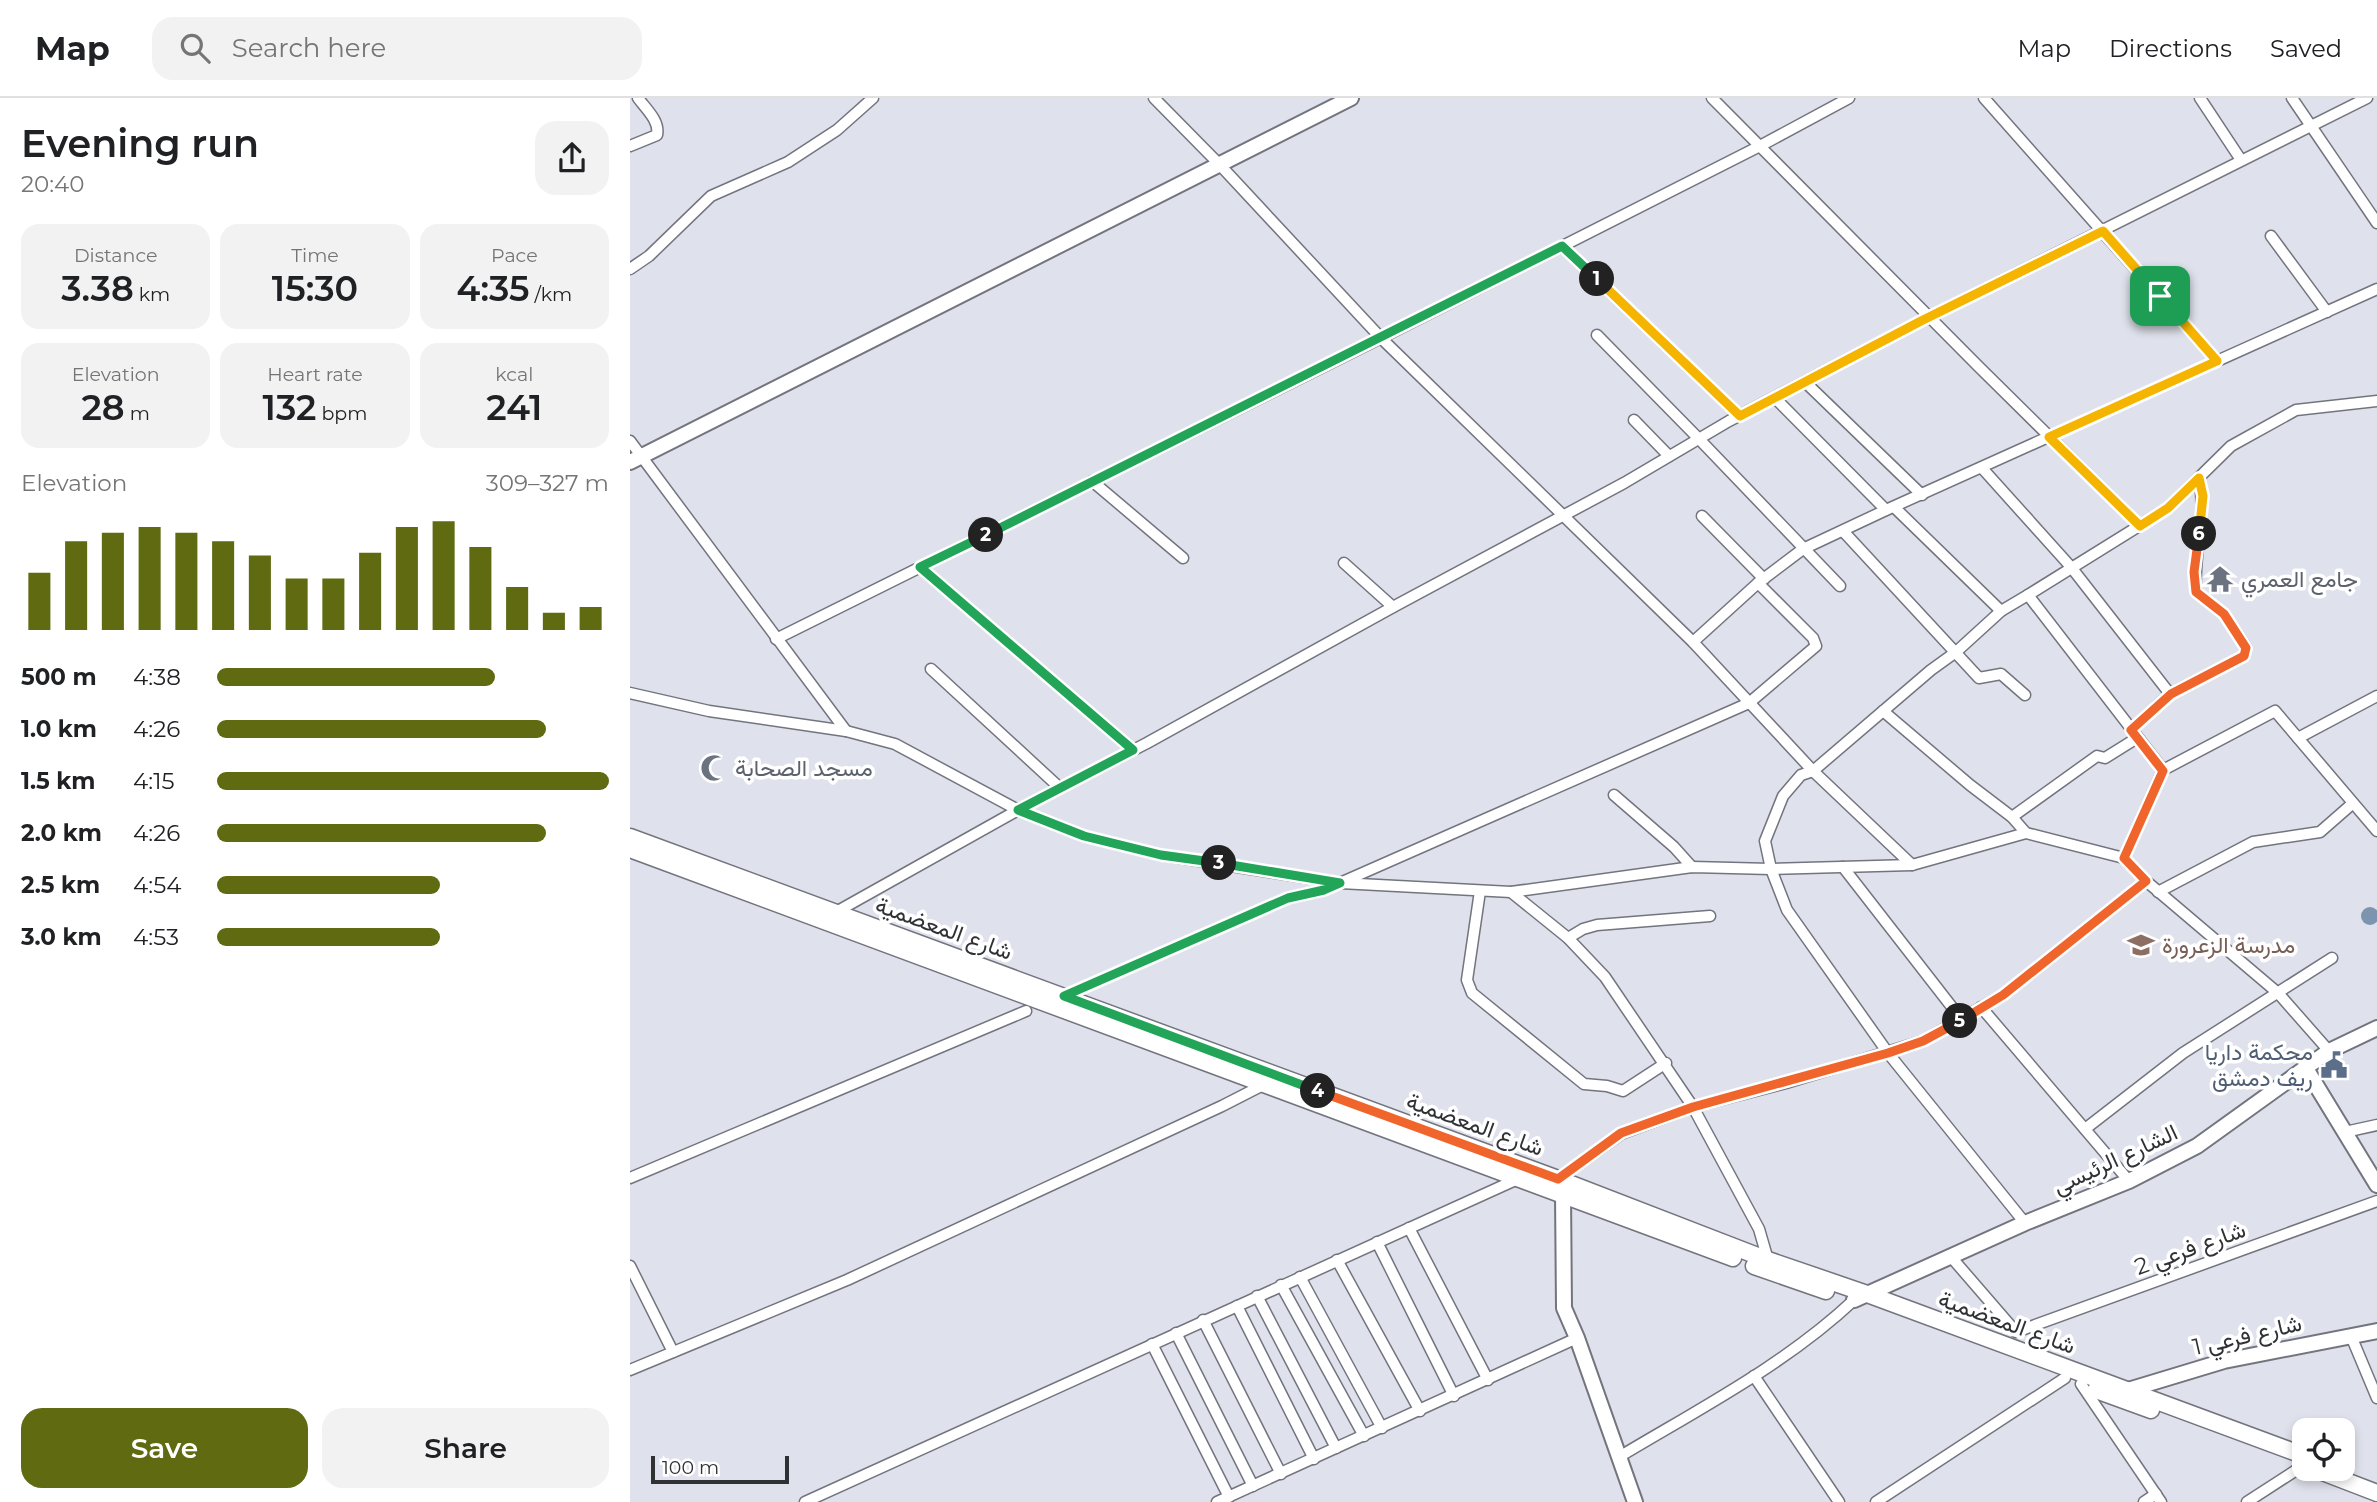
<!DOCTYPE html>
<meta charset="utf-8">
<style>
body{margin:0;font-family:Montserrat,Vazirmatn,sans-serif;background:#f2f2f2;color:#202124;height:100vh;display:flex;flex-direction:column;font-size:26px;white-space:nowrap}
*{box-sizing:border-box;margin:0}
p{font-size:23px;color:#757577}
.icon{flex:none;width:38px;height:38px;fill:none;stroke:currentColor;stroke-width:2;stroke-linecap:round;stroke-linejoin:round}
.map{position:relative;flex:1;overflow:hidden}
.details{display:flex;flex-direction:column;background:#fff;width:630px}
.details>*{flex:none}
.controls{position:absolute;left:1662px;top:1320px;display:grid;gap:14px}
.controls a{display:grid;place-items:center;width:63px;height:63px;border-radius:14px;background:#fff;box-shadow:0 4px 10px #0003;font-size:35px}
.scale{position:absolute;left:21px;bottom:18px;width:138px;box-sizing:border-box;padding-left:7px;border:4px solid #303135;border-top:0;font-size:19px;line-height:24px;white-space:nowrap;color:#303135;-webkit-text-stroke:5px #fff;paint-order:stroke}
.pin{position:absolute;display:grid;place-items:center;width:60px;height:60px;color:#fff;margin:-30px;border-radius:14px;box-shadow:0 4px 10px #0006}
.km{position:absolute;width:35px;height:35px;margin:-18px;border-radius:50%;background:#222;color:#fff;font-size:19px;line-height:35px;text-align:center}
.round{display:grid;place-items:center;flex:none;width:74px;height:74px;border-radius:21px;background:#f2f2f2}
.head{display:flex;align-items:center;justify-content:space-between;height:119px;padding:0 21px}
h1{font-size:38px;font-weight:600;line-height:52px}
.metrics{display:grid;grid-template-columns:repeat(3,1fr);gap:10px;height:119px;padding:7px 21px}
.metrics div{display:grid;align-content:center;border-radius:18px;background:#f2f2f2;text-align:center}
.metrics b{font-size:35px;font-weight:600}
.metrics small{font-size:19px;font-weight:400}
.metrics p{font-size:19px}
.chart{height:196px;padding:14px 21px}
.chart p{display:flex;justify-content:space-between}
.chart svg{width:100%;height:126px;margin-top:7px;stroke:#606a10;stroke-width:6}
.primary-button{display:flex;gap:14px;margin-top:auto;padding:14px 21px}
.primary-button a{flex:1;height:80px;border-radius:21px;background:#606a10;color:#fff;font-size:28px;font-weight:600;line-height:80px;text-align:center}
.primary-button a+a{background:#f2f2f2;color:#202124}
ul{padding:0 21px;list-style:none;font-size:23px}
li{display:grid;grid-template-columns:112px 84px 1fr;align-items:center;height:52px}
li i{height:18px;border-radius:9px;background:#606a10}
header{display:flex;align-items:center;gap:42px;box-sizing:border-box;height:98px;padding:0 35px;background:#fff;border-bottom:2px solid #e0e0e0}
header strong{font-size:33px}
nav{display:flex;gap:38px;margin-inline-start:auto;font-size:24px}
.search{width:490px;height:63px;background:#f2f2f2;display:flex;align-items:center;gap:18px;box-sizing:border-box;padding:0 24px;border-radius:21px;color:#757577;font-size:26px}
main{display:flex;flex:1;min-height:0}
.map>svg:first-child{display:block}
.water{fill:#7c94ae}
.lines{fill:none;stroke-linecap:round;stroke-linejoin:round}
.street-casing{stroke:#72747e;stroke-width:13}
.secondary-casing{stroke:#72747e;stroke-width:18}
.primary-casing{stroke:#72747e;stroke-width:19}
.street{stroke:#fff;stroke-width:10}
.secondary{stroke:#fff;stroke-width:14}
.primary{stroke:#fff;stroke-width:16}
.split-1-casing{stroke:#fff;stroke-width:14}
.split-2-casing{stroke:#fff;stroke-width:14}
.split-3-casing{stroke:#fff;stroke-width:14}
.split-4-casing{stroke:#fff;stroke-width:14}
.split-5-casing{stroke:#fff;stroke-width:14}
.split-6-casing{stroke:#fff;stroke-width:14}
.split-7-casing{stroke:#fff;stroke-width:14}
.split-1{stroke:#f5b400;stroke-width:9}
.split-2{stroke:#22a559;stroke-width:9}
.split-3{stroke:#22a559;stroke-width:9}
.split-4{stroke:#22a559;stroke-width:9}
.split-5{stroke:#f0652b;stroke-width:9}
.split-6{stroke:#f0652b;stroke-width:9}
.split-7{stroke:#f5b400;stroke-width:9}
.labels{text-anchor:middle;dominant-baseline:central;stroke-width:7;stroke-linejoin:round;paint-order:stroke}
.worship-label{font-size:23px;fill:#5b616d;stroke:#fff;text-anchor:start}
.street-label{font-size:23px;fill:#303135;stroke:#fff}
.education-label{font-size:23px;fill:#785e54;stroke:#fff;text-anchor:start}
.service-label{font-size:23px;fill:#4e5e75;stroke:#fff;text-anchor:end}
</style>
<header>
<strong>Map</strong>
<div class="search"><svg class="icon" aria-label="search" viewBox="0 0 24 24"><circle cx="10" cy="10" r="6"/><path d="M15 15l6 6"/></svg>Search here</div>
<nav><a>Map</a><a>Directions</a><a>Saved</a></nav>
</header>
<main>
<section class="details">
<div class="head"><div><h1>Evening run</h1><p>20:40</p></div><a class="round"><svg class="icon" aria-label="share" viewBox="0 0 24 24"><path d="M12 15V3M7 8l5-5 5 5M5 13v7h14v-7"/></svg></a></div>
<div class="metrics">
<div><p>Distance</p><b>3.38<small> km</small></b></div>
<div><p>Time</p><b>15:30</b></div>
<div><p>Pace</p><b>4:35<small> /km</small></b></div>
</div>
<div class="metrics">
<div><p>Elevation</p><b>28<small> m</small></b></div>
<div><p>Heart rate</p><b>132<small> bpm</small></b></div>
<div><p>kcal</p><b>241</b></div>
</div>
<div class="chart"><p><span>Elevation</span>309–327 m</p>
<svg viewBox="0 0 160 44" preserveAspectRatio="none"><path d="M5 44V24M15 44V13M25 44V10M35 44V8M45 44V10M55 44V13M65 44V18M75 44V26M85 44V26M95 44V17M105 44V8M115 44V6M125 44V15M135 44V29M145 44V38M155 44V36"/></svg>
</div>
<ul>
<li><b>500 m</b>4:38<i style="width:71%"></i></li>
<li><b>1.0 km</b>4:26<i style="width:84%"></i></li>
<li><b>1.5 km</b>4:15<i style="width:100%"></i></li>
<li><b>2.0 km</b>4:26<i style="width:84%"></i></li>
<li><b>2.5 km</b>4:54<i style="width:57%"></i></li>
<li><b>3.0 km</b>4:53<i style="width:57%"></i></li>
</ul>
<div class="primary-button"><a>Save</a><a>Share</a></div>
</section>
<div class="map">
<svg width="1747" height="1404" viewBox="0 0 1747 1404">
<rect width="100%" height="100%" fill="#dfe2ec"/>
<!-- water -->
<circle class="water" cx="1740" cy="818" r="9"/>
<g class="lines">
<defs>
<g id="street">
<path d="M524,0L590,67L751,240L1063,544L1183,673L1282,767"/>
<path d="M1082,0L1349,269L1510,428"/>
<path d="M1354,0L1587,263"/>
<path d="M1570,0L1611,62"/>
<path d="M1662,0L1747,125"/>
<path d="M0,48L27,37C30,23 16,11 8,0"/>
<path d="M1641,138L1697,214"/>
<path d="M932,148L1110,318"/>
<path d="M0,171L19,158L81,98L158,64L207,32L243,0"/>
<path d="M967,237L1070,342L1210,488"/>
<path d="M1175,284L1292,397"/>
<path d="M1145,300L1256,412"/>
<path d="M1004,322L1039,358"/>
<path d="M0,343L216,633"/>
<path d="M1352,370L1441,469L1540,596"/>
<path d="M462,383L553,460"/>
<path d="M1264,409L1371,513"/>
<path d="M1072,418L1134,481"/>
<path d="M1213,433L1349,580L1371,576L1395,597"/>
<path d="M714,465L763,509"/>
<path d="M290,469L503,652"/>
<path d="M146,541L751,240L1130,48L1219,0"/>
<path d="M1063,544L1128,485L1173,451L1256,412L1747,191"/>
<path d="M301,571L430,690"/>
<path d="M0,595L79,613L216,633L265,646L388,712L454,738L531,757L710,785L881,794L1062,769L1141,771L1282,767L1396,735L1494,760"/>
<path d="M1253,613L1340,687L1382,719L1396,735"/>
<path d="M1501,632L1540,596L1614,558L1616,549L1594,516L1566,494C1563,456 1577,417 1569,380"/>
<path d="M1668,640L1747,598"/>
<path d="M1533,672L1645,613L1747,733"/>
<path d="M984,697L1044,749L1062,769"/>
<path d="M1382,719L1467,658L1475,660L1507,640"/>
<path d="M1213,769L1332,922"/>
<path d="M850,793L837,882L842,895L954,986L977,988L993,993L1036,965"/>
<path d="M881,794L938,840L975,879L1063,1009L1129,1131L1138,1162"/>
<path d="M1528,794L1623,744L1690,734L1722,706"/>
<path d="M206,814L388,712L517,645L763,509L994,385L1099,323L1291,223L1737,0"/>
<path d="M938,840L953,831L967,827L1080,818"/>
<path d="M434,898L658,800L694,792L710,785L1119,605L1186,548L1183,540L1128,485"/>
<path d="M1351,909L1499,1083"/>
<path d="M1699,953L1648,895L1516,783L1494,760L1533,672L1398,497L1538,410L1601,348L1666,312L1747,303"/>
<path d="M1455,1031L1553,955L1702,860"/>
<path d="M1715,1034L1747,1027"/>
<path d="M0,1080L396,913"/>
<path d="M928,1081L991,1036L1063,1009L1156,985L1293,943L1373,897L1516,783"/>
<path d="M1395,1125L1258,955L1157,812L1141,771L1135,743L1153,698L1171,677L1183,673L1301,572L1326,554L1371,513L1398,497"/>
<path d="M779,1130L858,1282"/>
<path d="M747,1144L824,1298"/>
<path d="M1322,1160L1386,1234L1747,1103"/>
<path d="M707,1162L790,1313"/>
<path d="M0,1168L43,1254"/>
<path d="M670,1179L752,1330"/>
<path d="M651,1187L734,1338"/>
<path d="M627,1198L706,1350"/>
<path d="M607,1208L684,1361"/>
<path d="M573,1222L651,1376"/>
<path d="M546,1235L623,1388"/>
<path d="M1721,1238L1747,1300"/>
<path d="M522,1246L599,1399"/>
<path d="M0,1272L217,1182L592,1008L635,986"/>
<path d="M1124,1278L1209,1404"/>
<path d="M1451,1286L1531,1404"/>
<path d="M989,1359C1069,1311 1156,1266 1224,1202"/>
<path d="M175,1404L890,1080"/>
<path d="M587,1404L947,1240"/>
<path d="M1246,1404L1435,1280"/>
<path d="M1514,1404L1526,1396"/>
<path d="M1617,1404L1674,1367"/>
</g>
<g id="secondary">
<path d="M0,364L721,0"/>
<path d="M1675,969L1747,1087"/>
<path d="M933,1096L934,1210L947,1240L1005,1404"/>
<path d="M1224,1202L1395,1125L1499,1083L1567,1048L1699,953L1747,930"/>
<path d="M1498,1292L1594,1263L1747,1233"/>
</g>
<g id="primary">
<path d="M0,739L928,1081L1138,1162L1240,1197L1675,1358"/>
<path d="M0,751L1103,1160"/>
<path d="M1124,1168L1196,1193"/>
<path d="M1466,1292L1521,1312"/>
<path d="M1682,1370L1747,1395"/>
</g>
</defs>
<!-- street casing -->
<use href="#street" class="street-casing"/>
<!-- secondary casing -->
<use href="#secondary" class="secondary-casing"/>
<!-- primary casing -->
<use href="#primary" class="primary-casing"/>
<!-- street -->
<use href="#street" class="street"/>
<!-- secondary -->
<use href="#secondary" class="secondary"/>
<!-- primary -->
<use href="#primary" class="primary"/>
</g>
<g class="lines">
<defs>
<path id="split-1" d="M967,181L1110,318L1291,223L1473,133L1530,198"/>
<path id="split-2" d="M356,437L932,148L967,181"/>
<path id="split-3" d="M356,437L290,469L503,652L388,712L454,738L531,757L589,765"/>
<path id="split-4" d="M589,765L710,785L694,792L658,800L434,898L688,993"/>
<path id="split-5" d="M688,993L928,1081L991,1035L1063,1009L1258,955L1293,943L1330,923"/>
<path id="split-6" d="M1330,923L1373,897L1516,783L1494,760L1533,673L1501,632L1541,596L1614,558L1616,550L1594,516L1566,494L1564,474L1569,436"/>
<path id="split-7" d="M1530,198L1587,263L1419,339L1510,428L1538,410L1569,380L1573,398L1569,436"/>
</defs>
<!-- split-1 casing -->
<use href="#split-1" class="split-1-casing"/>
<!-- split-2 casing -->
<use href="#split-2" class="split-2-casing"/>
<!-- split-3 casing -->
<use href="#split-3" class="split-3-casing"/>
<!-- split-4 casing -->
<use href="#split-4" class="split-4-casing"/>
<!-- split-5 casing -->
<use href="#split-5" class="split-5-casing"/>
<!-- split-6 casing -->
<use href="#split-6" class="split-6-casing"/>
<!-- split-7 casing -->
<use href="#split-7" class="split-7-casing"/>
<!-- split-1 -->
<use href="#split-1" class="split-1"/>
<!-- split-2 -->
<use href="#split-2" class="split-2"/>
<!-- split-3 -->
<use href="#split-3" class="split-3"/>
<!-- split-4 -->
<use href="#split-4" class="split-4"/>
<!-- split-5 -->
<use href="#split-5" class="split-5"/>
<!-- split-6 -->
<use href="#split-6" class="split-6"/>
<!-- split-7 -->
<use href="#split-7" class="split-7"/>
</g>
<!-- icons -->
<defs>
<symbol id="temple-bare" viewBox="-9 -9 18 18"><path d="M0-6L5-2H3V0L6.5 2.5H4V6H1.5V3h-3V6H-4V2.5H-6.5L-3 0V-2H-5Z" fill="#6b7280" stroke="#fff" stroke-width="2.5" paint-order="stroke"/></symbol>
<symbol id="mosque-bare" viewBox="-9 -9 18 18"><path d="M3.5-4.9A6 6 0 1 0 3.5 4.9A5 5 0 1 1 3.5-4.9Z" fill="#6b7280" stroke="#fff" stroke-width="2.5" paint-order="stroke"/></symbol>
<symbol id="school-bare" viewBox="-9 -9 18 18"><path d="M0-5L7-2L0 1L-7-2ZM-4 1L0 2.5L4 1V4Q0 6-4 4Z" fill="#8d6e63" stroke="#fff" stroke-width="2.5" paint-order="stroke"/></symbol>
<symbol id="civic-bare" viewBox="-9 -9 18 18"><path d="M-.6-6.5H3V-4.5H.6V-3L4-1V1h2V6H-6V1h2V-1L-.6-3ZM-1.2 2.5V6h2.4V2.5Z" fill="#5c6f8a" stroke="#fff" stroke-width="2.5" paint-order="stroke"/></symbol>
</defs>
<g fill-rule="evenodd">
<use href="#temple-bare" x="1571" y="462" width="38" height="38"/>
<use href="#mosque-bare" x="65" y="651" width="38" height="38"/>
<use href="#school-bare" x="1492" y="828" width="38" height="38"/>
<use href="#civic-bare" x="1685" y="948" width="38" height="38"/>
</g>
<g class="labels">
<!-- worship labels -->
<g class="worship-label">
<text x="1611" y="481">جامع العمري</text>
<text x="105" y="670">مسجد الصحابة</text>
</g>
<!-- street labels -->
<g class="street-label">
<text transform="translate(314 830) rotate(20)">شارع المعضمية</text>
<text transform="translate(845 1026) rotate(20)">شارع المعضمية</text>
<text transform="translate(1485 1061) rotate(-25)">الشارع الرئيسي</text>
<text transform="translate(1560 1150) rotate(-20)">شارع فرعي 2</text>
<text transform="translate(1377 1224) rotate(20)">شارع المعضمية</text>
<text transform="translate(1617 1237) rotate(-13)">شارع فرعي 1</text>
</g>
<!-- education labels -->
<g class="education-label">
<text x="1532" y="847">مدرسة الزعرورة</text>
</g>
<!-- service labels -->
<g class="service-label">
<text x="1683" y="954">محكمة داريا<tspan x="1683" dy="26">ريف دمشق</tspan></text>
</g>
</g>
</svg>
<div class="controls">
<a><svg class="icon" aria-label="locate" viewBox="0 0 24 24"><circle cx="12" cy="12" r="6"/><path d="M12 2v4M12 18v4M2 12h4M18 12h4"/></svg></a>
</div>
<div class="scale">100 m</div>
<div class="pin" style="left:1530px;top:198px;background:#1e9e55"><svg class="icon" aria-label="arrive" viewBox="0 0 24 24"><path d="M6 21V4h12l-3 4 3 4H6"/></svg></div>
<b class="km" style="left:967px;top:181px">1</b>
<b class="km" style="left:356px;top:437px">2</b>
<b class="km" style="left:589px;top:765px">3</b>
<b class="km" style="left:688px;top:993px">4</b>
<b class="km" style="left:1330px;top:923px">5</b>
<b class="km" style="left:1569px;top:436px">6</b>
</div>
</main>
